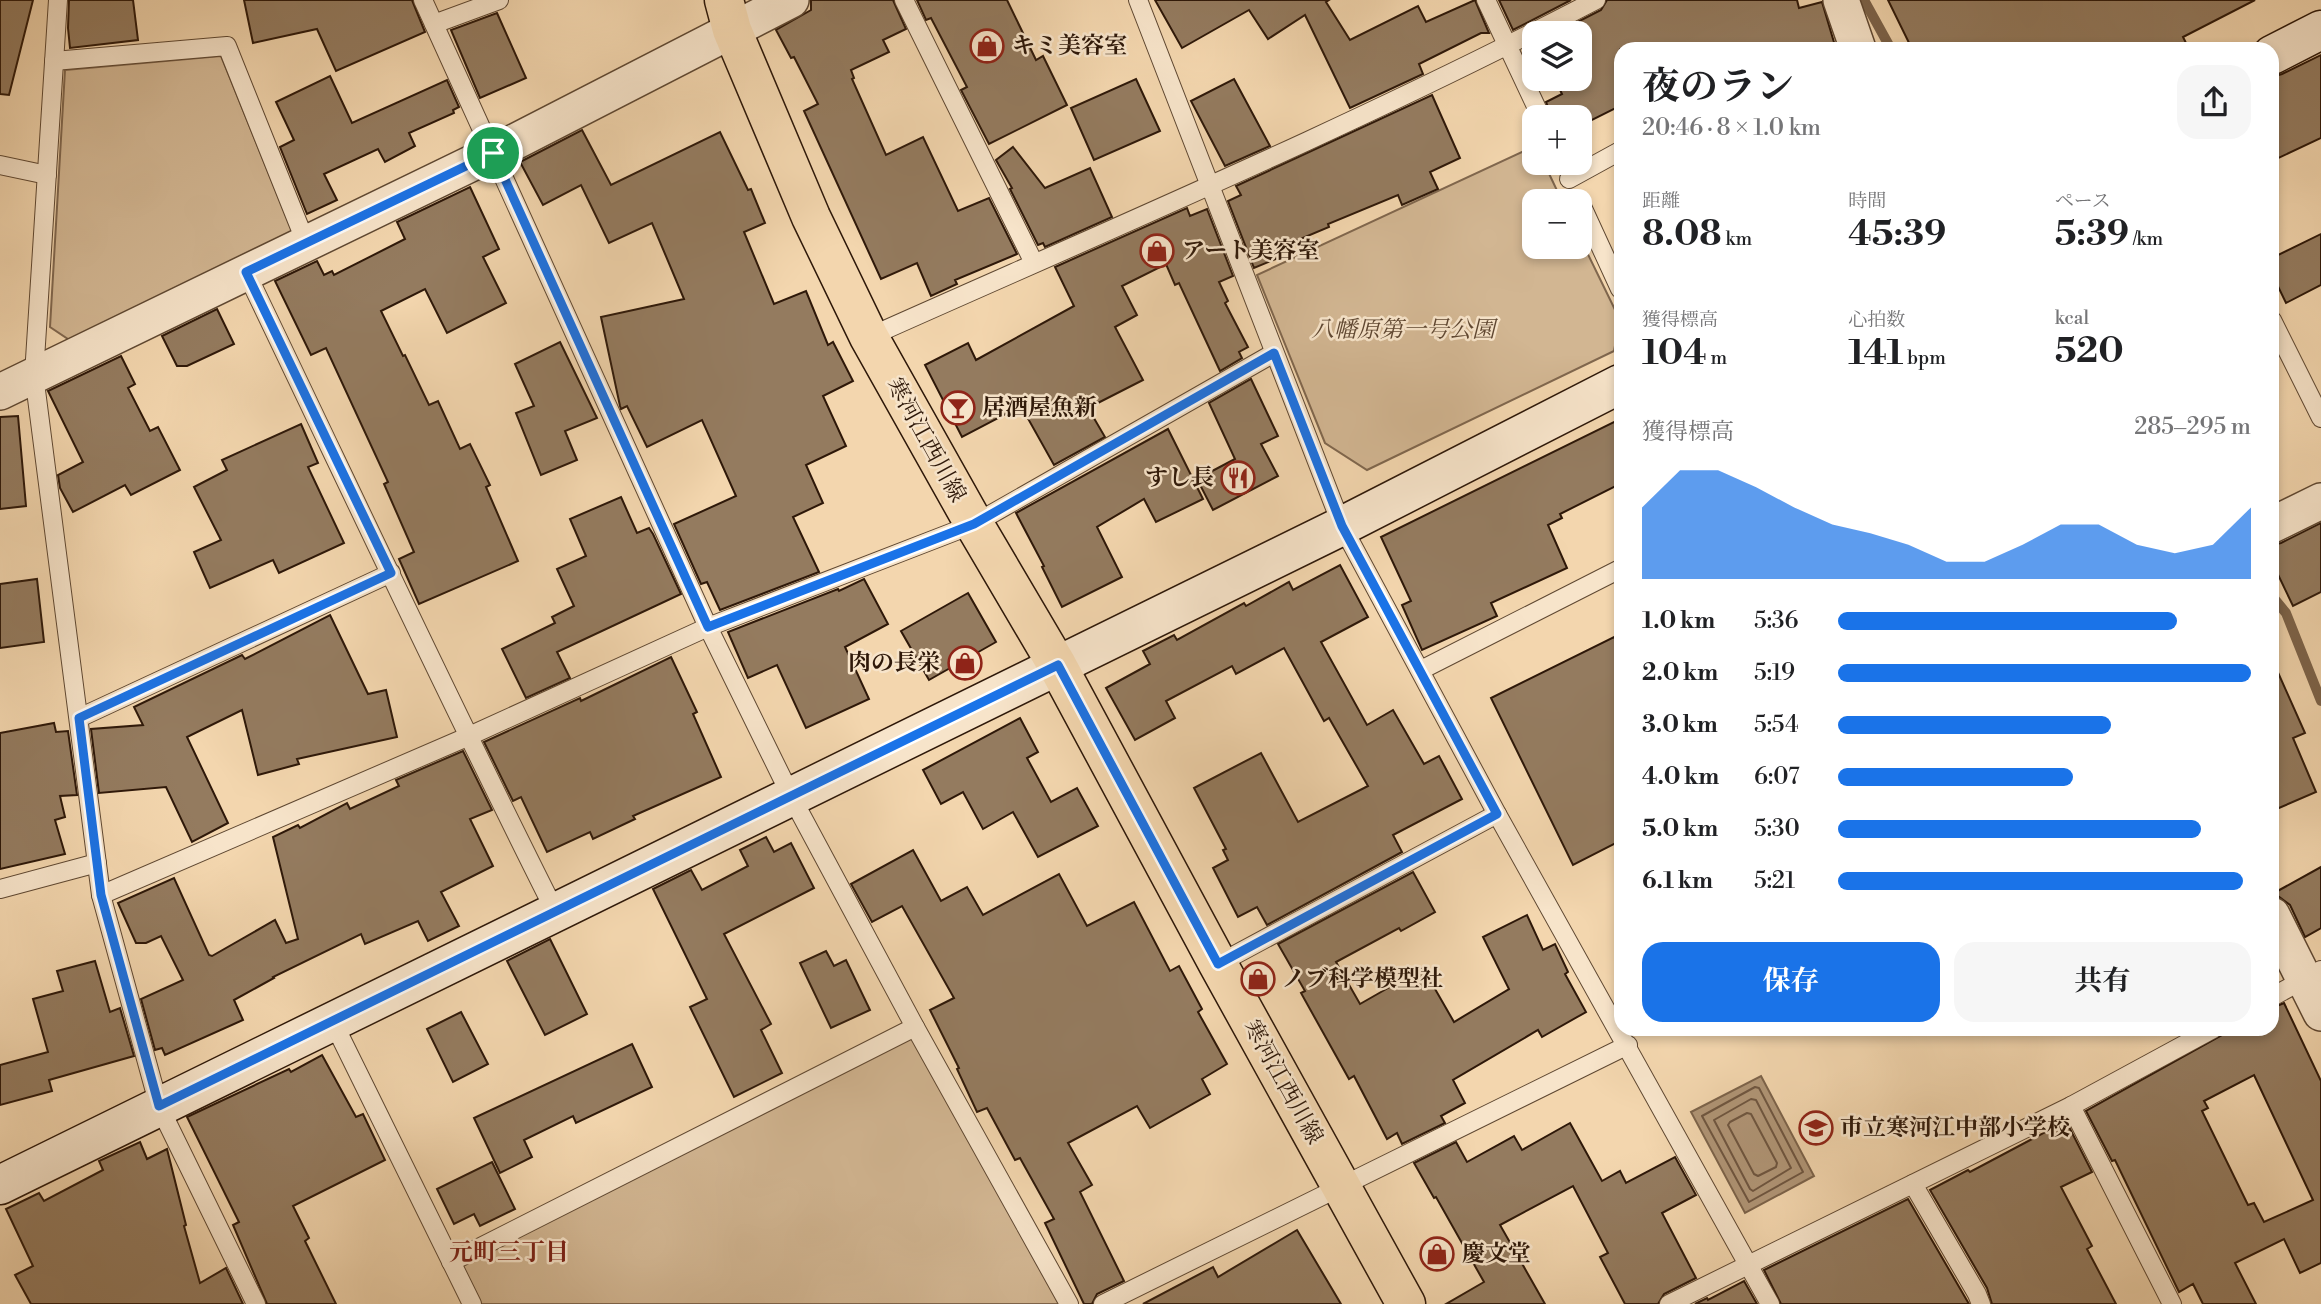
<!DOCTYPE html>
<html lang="ja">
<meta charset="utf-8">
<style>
body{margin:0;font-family:"Libre Bodoni","Noto Serif JP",serif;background:#f6f6f6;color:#202124;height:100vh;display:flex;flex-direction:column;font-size:26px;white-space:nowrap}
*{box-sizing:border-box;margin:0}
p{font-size:23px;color:#757577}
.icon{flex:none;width:38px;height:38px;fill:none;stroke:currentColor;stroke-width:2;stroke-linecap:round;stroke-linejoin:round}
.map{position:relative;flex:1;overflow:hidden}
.panel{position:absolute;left:1614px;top:42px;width:665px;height:994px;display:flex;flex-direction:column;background:#fff;border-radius:21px;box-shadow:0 4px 10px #0003}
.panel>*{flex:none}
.buttons{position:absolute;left:1522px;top:21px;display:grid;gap:14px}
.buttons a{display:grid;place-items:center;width:70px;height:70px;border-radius:14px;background:#fff;box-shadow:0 4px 10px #0003;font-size:35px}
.pin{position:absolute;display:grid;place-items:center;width:60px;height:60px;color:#fff;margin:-30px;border:4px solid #fff;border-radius:50%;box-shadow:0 2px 7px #0007}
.round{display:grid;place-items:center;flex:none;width:74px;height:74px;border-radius:21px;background:#f6f6f6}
.headline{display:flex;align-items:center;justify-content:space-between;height:119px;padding:0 28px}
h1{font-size:38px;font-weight:700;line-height:52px}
.metrics{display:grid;grid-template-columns:repeat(3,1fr);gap:10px;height:119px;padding:7px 28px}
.metrics div{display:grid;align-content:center}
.metrics b{font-size:35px;font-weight:700}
.metrics small{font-size:19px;font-weight:400}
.metrics p{font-size:19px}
.chart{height:196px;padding:14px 28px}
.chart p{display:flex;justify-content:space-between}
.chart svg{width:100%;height:126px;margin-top:7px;fill:#1a73e8;opacity:.7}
.action{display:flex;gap:14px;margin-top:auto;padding:14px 28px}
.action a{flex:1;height:80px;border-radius:21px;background:#1a73e8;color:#fff;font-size:28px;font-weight:700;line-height:80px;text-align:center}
.action a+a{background:#f6f6f6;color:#202124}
ul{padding:0 28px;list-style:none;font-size:23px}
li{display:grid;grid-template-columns:112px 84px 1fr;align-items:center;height:52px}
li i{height:18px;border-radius:9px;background:#1a73e8}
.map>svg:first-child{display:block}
.green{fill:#d2b692;stroke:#80674e;stroke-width:2}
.water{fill:#b09576;stroke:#7c634a;stroke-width:2}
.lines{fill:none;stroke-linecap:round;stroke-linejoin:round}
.shore{stroke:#6f5640;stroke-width:2}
.stream{stroke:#7c634a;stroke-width:10}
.building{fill:#947b5f;stroke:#2e1809;stroke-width:2;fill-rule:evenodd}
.lane-casing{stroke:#5f4832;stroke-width:20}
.street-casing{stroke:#5f4832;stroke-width:38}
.secondary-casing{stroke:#2e1809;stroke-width:41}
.primary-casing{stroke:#2e1809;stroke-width:41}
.lane{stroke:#f7e4ca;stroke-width:18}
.street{stroke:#f7e4ca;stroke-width:35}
.secondary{stroke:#f7e4ca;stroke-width:38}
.primary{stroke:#f3d6ae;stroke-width:38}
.route-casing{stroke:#fff;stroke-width:14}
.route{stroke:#1a73e8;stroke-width:9}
.labels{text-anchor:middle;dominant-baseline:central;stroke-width:5;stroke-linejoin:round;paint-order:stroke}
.poi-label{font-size:23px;font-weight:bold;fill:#2e1809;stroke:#f7e4ca;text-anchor:start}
.park-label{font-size:23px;font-style:italic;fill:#5f4732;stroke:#f7e4ca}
.street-label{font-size:23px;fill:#2e1809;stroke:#f7e4ca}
.neighbourhood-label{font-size:24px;font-weight:bold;fill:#7a1f14;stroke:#f7e4ca}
</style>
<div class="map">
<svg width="2321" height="1304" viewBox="0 0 2321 1304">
<rect width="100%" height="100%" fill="#f3d6ae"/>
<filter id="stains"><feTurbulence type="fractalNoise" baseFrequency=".00286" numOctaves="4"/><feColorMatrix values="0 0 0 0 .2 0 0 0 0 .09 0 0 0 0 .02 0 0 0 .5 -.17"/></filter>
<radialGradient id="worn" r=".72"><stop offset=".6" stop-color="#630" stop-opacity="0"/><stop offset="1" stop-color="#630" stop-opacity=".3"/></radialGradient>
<!-- green -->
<g class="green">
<path d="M221,56L293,233L71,341L50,327L65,70Z"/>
<path d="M1535,146V163H1544L1562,201H1535V247H1580V238L1620,320L1614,351L1367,470L1325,443L1257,275Z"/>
<path d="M915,1027L1069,1304H472L451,1262Z"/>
</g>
<!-- water -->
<path class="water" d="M1761,1076L1814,1176L1745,1213L1691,1112Z"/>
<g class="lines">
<!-- shore -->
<g class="shore">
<path d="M1755,1087L1759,1088L1803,1172L1749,1202L1702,1116Z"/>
<path d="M1751,1099L1756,1100L1791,1168L1753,1191L1750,1189L1714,1120Z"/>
<path d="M1747,1113L1751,1114L1777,1163L1776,1167L1758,1176L1754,1174L1728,1125L1730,1122Z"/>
</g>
<!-- stream -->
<g class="stream">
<path d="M1864,0L1891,49"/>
<path d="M2272,596L2286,613L2321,701"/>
</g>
</g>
<!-- building -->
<g class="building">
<path d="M0,0H33L9,95L0,94Z"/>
<path d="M69,0H133L138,40L70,48L68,28Z"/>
<path d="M244,0H412L425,32L336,71L317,29L253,43Z"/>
<path d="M811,0H893L906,29L883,40L889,52L851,70L854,78L852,79L886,155L923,137L958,211L989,198L1017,254L955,280L957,284L931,296L917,263L881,279L804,111L818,104L794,57L791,58L776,30L811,10Z"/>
<path d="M917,0H1007L1036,60L1043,56L1067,105L989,144L961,90L967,87L931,18L926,20Z"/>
<path d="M1155,0H1329L1326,2L1350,40L1418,6L1426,22L1475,0L1489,33H1481L1419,64L1423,74L1350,108L1305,15L1268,39L1249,10L1182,48Z"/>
<path d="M1499,0H1571L1513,30Z"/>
<path d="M1607,0H1797L1799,8L1822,2L1836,49H1620V106L1580,126V117H1552L1546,102L1562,94L1555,79H1580V33H1556L1601,10Z"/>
<path d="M1888,0H2255L2183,37L2189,49H1912Z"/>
<path d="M497,13L526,78L480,98L451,30Z"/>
<path d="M2321,55V138L2272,161V77L2282,74Z"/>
<path d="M330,76L352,123L447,80L459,107L453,110L454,113L409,133L415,146L385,162L378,149L324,174L337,200L307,214L280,147L294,140L276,102Z"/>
<path d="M1136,79L1160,131L1094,160L1071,108Z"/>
<path d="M1234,79L1270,146L1225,166L1191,101Z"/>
<path d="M1432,95L1460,158L1430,172L1438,189L1402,205L1398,195L1328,224L1329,227L1286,245L1290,253L1254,268L1228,201L1241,195L1236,186Z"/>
<path d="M582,130L611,185L720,132L748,190L751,189L765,223L744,232L774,304L806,291L828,345L833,342L853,381L823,396L846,446L806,465L823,503L793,517L819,572L720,610L707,582L701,584L674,524L736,496L702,420L647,447L627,406L621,409L620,406L601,317L684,299L652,223L609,243L581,185L543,205L520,162Z"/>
<path d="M1013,147L1045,188L1090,168L1112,217L1045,247L1043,243L1038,245L1010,189L1012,188L996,160Z"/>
<path d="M470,187L499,249L483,257L506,303L447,333L425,289L381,311L403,356L405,355L429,405L438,401L460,449L470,444L490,485L486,487L518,561L419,604L399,559L414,552L384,484L388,482L326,348L311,355L275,281L317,261L324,275L332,271L334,275L405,239L397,222Z"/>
<path d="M1187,208L1190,216L1207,209L1233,276L1219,282L1228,301L1225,303L1248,347L1239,352L1242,358L1220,371L1179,283L1175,285L1166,264L1122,286L1137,315L1115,327L1143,380L1088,408L1105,437L1054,465L1021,406L962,437L925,365L968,343L976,360L1074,306L1055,267Z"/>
<path d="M2321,234V285L2286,303L2272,274V258Z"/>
<path d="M217,309L234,344L187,366H177L162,336Z"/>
<path d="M560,342L597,418L565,431L577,460L541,475L516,413L534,406L515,364Z"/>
<path d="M121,356L135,384L128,388L150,431L158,427L180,470L131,495L125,485L73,512L60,488L58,475L83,462L48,391Z"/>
<path d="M1251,379L1278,436L1261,444L1278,476L1213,510L1197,479L1235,459L1209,403Z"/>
<path d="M18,416L26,506L0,509V417Z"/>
<path d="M1620,419V484L1560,514L1562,518L1548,525L1567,568L1491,603L1497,616L1422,650L1402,605L1411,601L1381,537Z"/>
<path d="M301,424L318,463L308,467L344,543L279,573L273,560L210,588L194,552L221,540L194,487L227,470L222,460Z"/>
<path d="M1168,429L1203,499L1156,522L1144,499L1097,527L1122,577L1062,607L1042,567L1044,566L1016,513Z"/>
<path d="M621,497L637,533L649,528L653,534L681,594L557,652L570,678L526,698L502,649L555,623L552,617L574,606L557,569L586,556L570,519Z"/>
<path d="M2321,523V592L2293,606L2272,562V545L2281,543Z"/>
<path d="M1340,565L1368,617L1321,642L1367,725L1393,710L1424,764L1439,756L1462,799L1393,835L1402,852L1267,925L1257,907L1238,917L1213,868L1228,860L1223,850L1226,849L1194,788L1261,753L1298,822L1368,786L1329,718L1324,721L1284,648L1236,674L1232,666L1166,701L1175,718L1135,740L1106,688L1150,664L1143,651L1174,635L1177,640L1244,603L1246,606L1289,582L1293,590Z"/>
<path d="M37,579L44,642L0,648V584Z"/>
<path d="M864,579L888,624L845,647L869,699L806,728L777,665L748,678L728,632L838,589L839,591Z"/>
<path d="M968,593L996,642L929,680L901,631Z"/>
<path d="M330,615L368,694L386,690L397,737L297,759L299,764L258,775L242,710L187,737L228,823L192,842L166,787L99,793L91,729L143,725L134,707L242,655L245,659Z"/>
<path d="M1614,637L1620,649V841L1573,865L1491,698Z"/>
<path d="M671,657L697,712L693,714L721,777L633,816L635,819L593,839L590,832L547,852L521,797L513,801L484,742L580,698L581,701Z"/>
<path d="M2272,659L2305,733L2293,738L2316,792L2272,811Z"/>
<path d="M1020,718L1038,752L1027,758L1051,802L1077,788L1098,826L1038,857L1013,812L983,829L963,792L941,804L923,770Z"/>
<path d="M54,723L56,732L68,731L77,795L60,796L65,817L55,820L65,854L0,869V733Z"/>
<path d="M463,751L492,810L470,819L493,866L441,892L459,926L428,941L418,921L365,944L361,934L273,977L274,978L234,1000L243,1020L165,1055L162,1048L155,1050L141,999L183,980L161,936L146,943H136L118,903L174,878L209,955L212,956L275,920L286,943L298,939L273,837L298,825L300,828L347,803L350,809L399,786L396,780Z"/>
<path d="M766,837L774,852L791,843L814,888L724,934L771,1024L761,1030L782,1073L734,1097L690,1007L707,999L653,889L691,870L702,890L748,866L740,850Z"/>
<path d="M913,850L941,901L967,887L983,915L1059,874L1087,926L1134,902L1170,971L1179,966L1202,1009L1198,1012L1227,1064L1202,1079L1210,1094L1150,1128L1137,1106L1068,1143L1092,1185L1080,1192L1124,1281L1097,1294L1092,1304H1084L1045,1223L1054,1219L1020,1158L1015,1160L987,1108L977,1112L957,1069L959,1068L930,1010L954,998L902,906L872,922L851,884Z"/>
<path d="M2321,867V928L2305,937L2290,905L2274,893Z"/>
<path d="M1413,872L1435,912L1401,931L1399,928L1336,962L1360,1004L1423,968L1454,1022L1509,989L1483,937L1527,915L1543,950L1555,944L1568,972L1565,974L1586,1012L1542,1037L1538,1030L1453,1080L1465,1103L1441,1116L1445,1123L1402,1144L1397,1133L1387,1139L1354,1076L1349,1079L1301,993L1305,991L1278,944Z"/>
<path d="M550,939L587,1014L545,1035L507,961Z"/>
<path d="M826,951L834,966L846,960L870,1010L831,1028L800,963Z"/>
<path d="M95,961L110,1012L120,1008L134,1056L49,1080L52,1091L0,1105V1065L48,1052L33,999L63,991L57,971Z"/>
<path d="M2284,1003L2321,1081V1263L2300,1273L2284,1239L2235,1263L2256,1304H2203L2193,1284L2179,1292L2115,1160L2112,1161L2086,1111L2233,1029H2272V1008ZM2254,1075L2313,1200L2264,1222L2254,1203L2248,1205L2202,1111L2208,1108L2204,1101Z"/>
<path d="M461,1012L488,1064L453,1082L427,1029Z"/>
<path d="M632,1044L652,1087L576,1123L573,1116L524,1140L532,1157L500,1173L474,1118Z"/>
<path d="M322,1055L356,1117L363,1114L385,1160L293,1206L309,1238L305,1241L336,1304H267L233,1225L239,1222L187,1117L289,1069L291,1072Z"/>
<path d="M2066,1121L2092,1172L2061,1187L2092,1246L2087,1249L2116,1304H1992L1987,1288L1930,1190L1968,1170L1970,1172Z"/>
<path d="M1570,1123L1602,1181L1620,1171L1626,1183L1675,1157L1696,1195L1662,1213L1696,1278L1664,1294L1658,1304H1625L1600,1257L1608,1253L1573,1186L1500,1225L1545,1304H1446L1484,1282L1436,1197L1434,1198L1414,1163L1456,1142L1467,1162L1514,1136L1522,1150Z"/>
<path d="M140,1142L147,1159L167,1149L186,1225L184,1226L200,1283L226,1268L243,1304H31L15,1275L33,1266L6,1209L39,1193L44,1201L103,1170L99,1161Z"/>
<path d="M492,1162L515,1209L480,1226L474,1214L454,1224L437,1189Z"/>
<path d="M1908,1199L1969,1304H1781L1764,1270Z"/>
<path d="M1297,1230L1341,1304H1143L1213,1267L1218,1277Z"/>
<path d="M1744,1281L1757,1304H1695L1707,1298L1708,1300Z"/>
</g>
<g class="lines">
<defs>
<g id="lane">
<path d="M58,0L34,375L101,895L159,1106L256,1304"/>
<path d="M423,0L708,627L791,796L915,1027L1069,1304"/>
<path d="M904,0L1034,263"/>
<path d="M1138,0L1342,526L1497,814L1770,1304"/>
<path d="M1486,0L1541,117"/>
<path d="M434,24L499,0"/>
<path d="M54,61L227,46L306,243"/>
<path d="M0,165L47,175"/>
<path d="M1569,179L1620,151"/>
<path d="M1580,202L1620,289"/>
<path d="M246,272C349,486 449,701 556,913"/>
<path d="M2272,320L2321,418"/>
<path d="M869,337C1113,228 1359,124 1596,0"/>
<path d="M1421,670L1620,569"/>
<path d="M79,718L391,573"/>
<path d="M0,889L97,863"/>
<path d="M101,895L467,737L708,627L974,524L1274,353"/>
<path d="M1218,964L1497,814"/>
<path d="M2272,997L2321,970"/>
<path d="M333,1022L472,1304"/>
<path d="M2071,1106L2172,1304"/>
<path d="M1913,1184L1977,1294L1981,1304"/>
<path d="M451,1262L915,1027"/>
<path d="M1103,1304L1628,1045"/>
<path d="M1669,1304L2071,1106L2213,1029"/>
</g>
<g id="street">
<path d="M1841,0L1858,49"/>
<path d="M0,392L493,153L791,0"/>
<path d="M2272,525L2321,501"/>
<path d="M2272,915L2321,1013"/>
</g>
<g id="secondary">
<path d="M2272,55L2321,30"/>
<path d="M0,1185L1342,526L1620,384"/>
</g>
<path id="primary" d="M724,0L732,30L811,217L869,337L974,524L1057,665L1218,964L1406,1304"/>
</defs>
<!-- lane casing -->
<use href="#lane" class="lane-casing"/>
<!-- street casing -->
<use href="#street" class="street-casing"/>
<!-- secondary casing -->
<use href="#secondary" class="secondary-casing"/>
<!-- primary casing -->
<use href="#primary" class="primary-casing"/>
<!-- lane -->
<use href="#lane" class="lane"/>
<!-- street -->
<use href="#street" class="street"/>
<!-- secondary -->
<use href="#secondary" class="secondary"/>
<!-- primary -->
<use href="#primary" class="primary"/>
</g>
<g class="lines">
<defs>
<path id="route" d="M493,153L708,627L974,524L1274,353L1342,526L1497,814L1218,964L1058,665L159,1106L101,895L79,718L391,573L246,272Z"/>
</defs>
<!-- route casing -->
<use href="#route" class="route-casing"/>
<!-- route -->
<use href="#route" class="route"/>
</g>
<!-- icons -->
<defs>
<symbol id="shop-ring" viewBox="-11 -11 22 22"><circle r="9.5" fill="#f7e4ca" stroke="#8f2418" stroke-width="1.5"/><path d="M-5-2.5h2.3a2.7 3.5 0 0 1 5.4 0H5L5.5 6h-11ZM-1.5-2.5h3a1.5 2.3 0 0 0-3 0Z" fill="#8f2418"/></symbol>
<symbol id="bar-ring" viewBox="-11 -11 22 22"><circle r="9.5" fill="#f7e4ca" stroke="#8f2418" stroke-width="1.5"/><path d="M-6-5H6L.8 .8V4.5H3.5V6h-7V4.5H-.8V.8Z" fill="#8f2418"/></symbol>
<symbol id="restaurant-ring" viewBox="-11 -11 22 22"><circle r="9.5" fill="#f7e4ca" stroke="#8f2418" stroke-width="1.5"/><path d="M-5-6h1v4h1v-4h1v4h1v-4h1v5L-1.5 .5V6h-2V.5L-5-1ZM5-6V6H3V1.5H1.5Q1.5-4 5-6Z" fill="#8f2418"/></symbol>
<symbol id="school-ring" viewBox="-11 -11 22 22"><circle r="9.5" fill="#f7e4ca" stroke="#8f2418" stroke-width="1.5"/><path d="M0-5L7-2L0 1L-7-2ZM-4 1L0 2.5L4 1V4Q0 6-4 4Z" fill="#8f2418"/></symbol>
</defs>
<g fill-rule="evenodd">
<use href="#shop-ring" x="968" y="27" width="38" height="38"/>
<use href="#shop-ring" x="1138" y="232" width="38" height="38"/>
<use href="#bar-ring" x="939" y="389" width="38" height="38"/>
<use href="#restaurant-ring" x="1219" y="459" width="38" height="38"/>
<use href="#shop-ring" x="946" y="644" width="38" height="38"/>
<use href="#shop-ring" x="1239" y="960" width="38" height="38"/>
<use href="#school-ring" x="1797" y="1109" width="38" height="38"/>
<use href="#shop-ring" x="1418" y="1235" width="38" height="38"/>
</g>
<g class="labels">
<!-- poi labels -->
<g class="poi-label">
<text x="1012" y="46">キミ美容室</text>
<text x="1182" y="251">アート美容室</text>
<text x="982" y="408">居酒屋魚新</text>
<text x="1214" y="478" text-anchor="end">すし長</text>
<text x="940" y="663" text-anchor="end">肉の長栄</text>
<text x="1282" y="979">ノブ科学模型社</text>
<text x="1840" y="1128">市立寒河江中部小学校</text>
<text x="1462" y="1254">慶文堂</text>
</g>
<!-- park labels -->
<g class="park-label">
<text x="1403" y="330">八幡原第一号公園</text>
</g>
<!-- street labels -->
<g class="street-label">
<text transform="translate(926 440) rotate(61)">寒河江西川線</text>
<text transform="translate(1283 1082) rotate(61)">寒河江西川線</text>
</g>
<!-- neighbourhood labels -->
<g class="neighbourhood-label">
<text x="509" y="1253">元町三丁目</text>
</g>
</g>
<rect width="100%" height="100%" filter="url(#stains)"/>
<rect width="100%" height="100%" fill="url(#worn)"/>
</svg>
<div class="buttons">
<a><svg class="icon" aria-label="layers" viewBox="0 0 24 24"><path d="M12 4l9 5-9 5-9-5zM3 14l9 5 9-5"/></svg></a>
<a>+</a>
<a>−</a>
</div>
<div class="pin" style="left:493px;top:153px;background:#1e9e55"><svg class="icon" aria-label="arrive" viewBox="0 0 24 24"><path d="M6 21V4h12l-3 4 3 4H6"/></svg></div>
<section class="panel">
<div class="headline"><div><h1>夜のラン</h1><p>20:46 · 8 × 1.0 km</p></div><a class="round"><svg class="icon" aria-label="share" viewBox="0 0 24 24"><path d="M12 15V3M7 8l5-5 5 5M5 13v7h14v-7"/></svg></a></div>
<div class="metrics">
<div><p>距離</p><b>8.08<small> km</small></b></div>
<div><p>時間</p><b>45:39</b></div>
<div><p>ペース</p><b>5:39<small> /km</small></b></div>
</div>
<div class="metrics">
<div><p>獲得標高</p><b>104<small> m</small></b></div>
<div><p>心拍数</p><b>141<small> bpm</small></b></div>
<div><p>kcal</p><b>520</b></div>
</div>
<div class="chart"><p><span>獲得標高</span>285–295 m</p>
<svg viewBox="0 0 160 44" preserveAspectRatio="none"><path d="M0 44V19L10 6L20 6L30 12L40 19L50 25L60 28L70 32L80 38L90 38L100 32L110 25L120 25L130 32L140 35L150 32L160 19V44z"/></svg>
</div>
<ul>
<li><b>1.0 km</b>5:36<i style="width:82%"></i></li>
<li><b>2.0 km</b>5:19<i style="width:100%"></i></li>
<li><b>3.0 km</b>5:54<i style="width:66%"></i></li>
<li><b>4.0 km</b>6:07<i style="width:57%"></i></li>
<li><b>5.0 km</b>5:30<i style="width:88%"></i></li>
<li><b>6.1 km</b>5:21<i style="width:98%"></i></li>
</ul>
<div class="action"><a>保存</a><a>共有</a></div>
</section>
</div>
